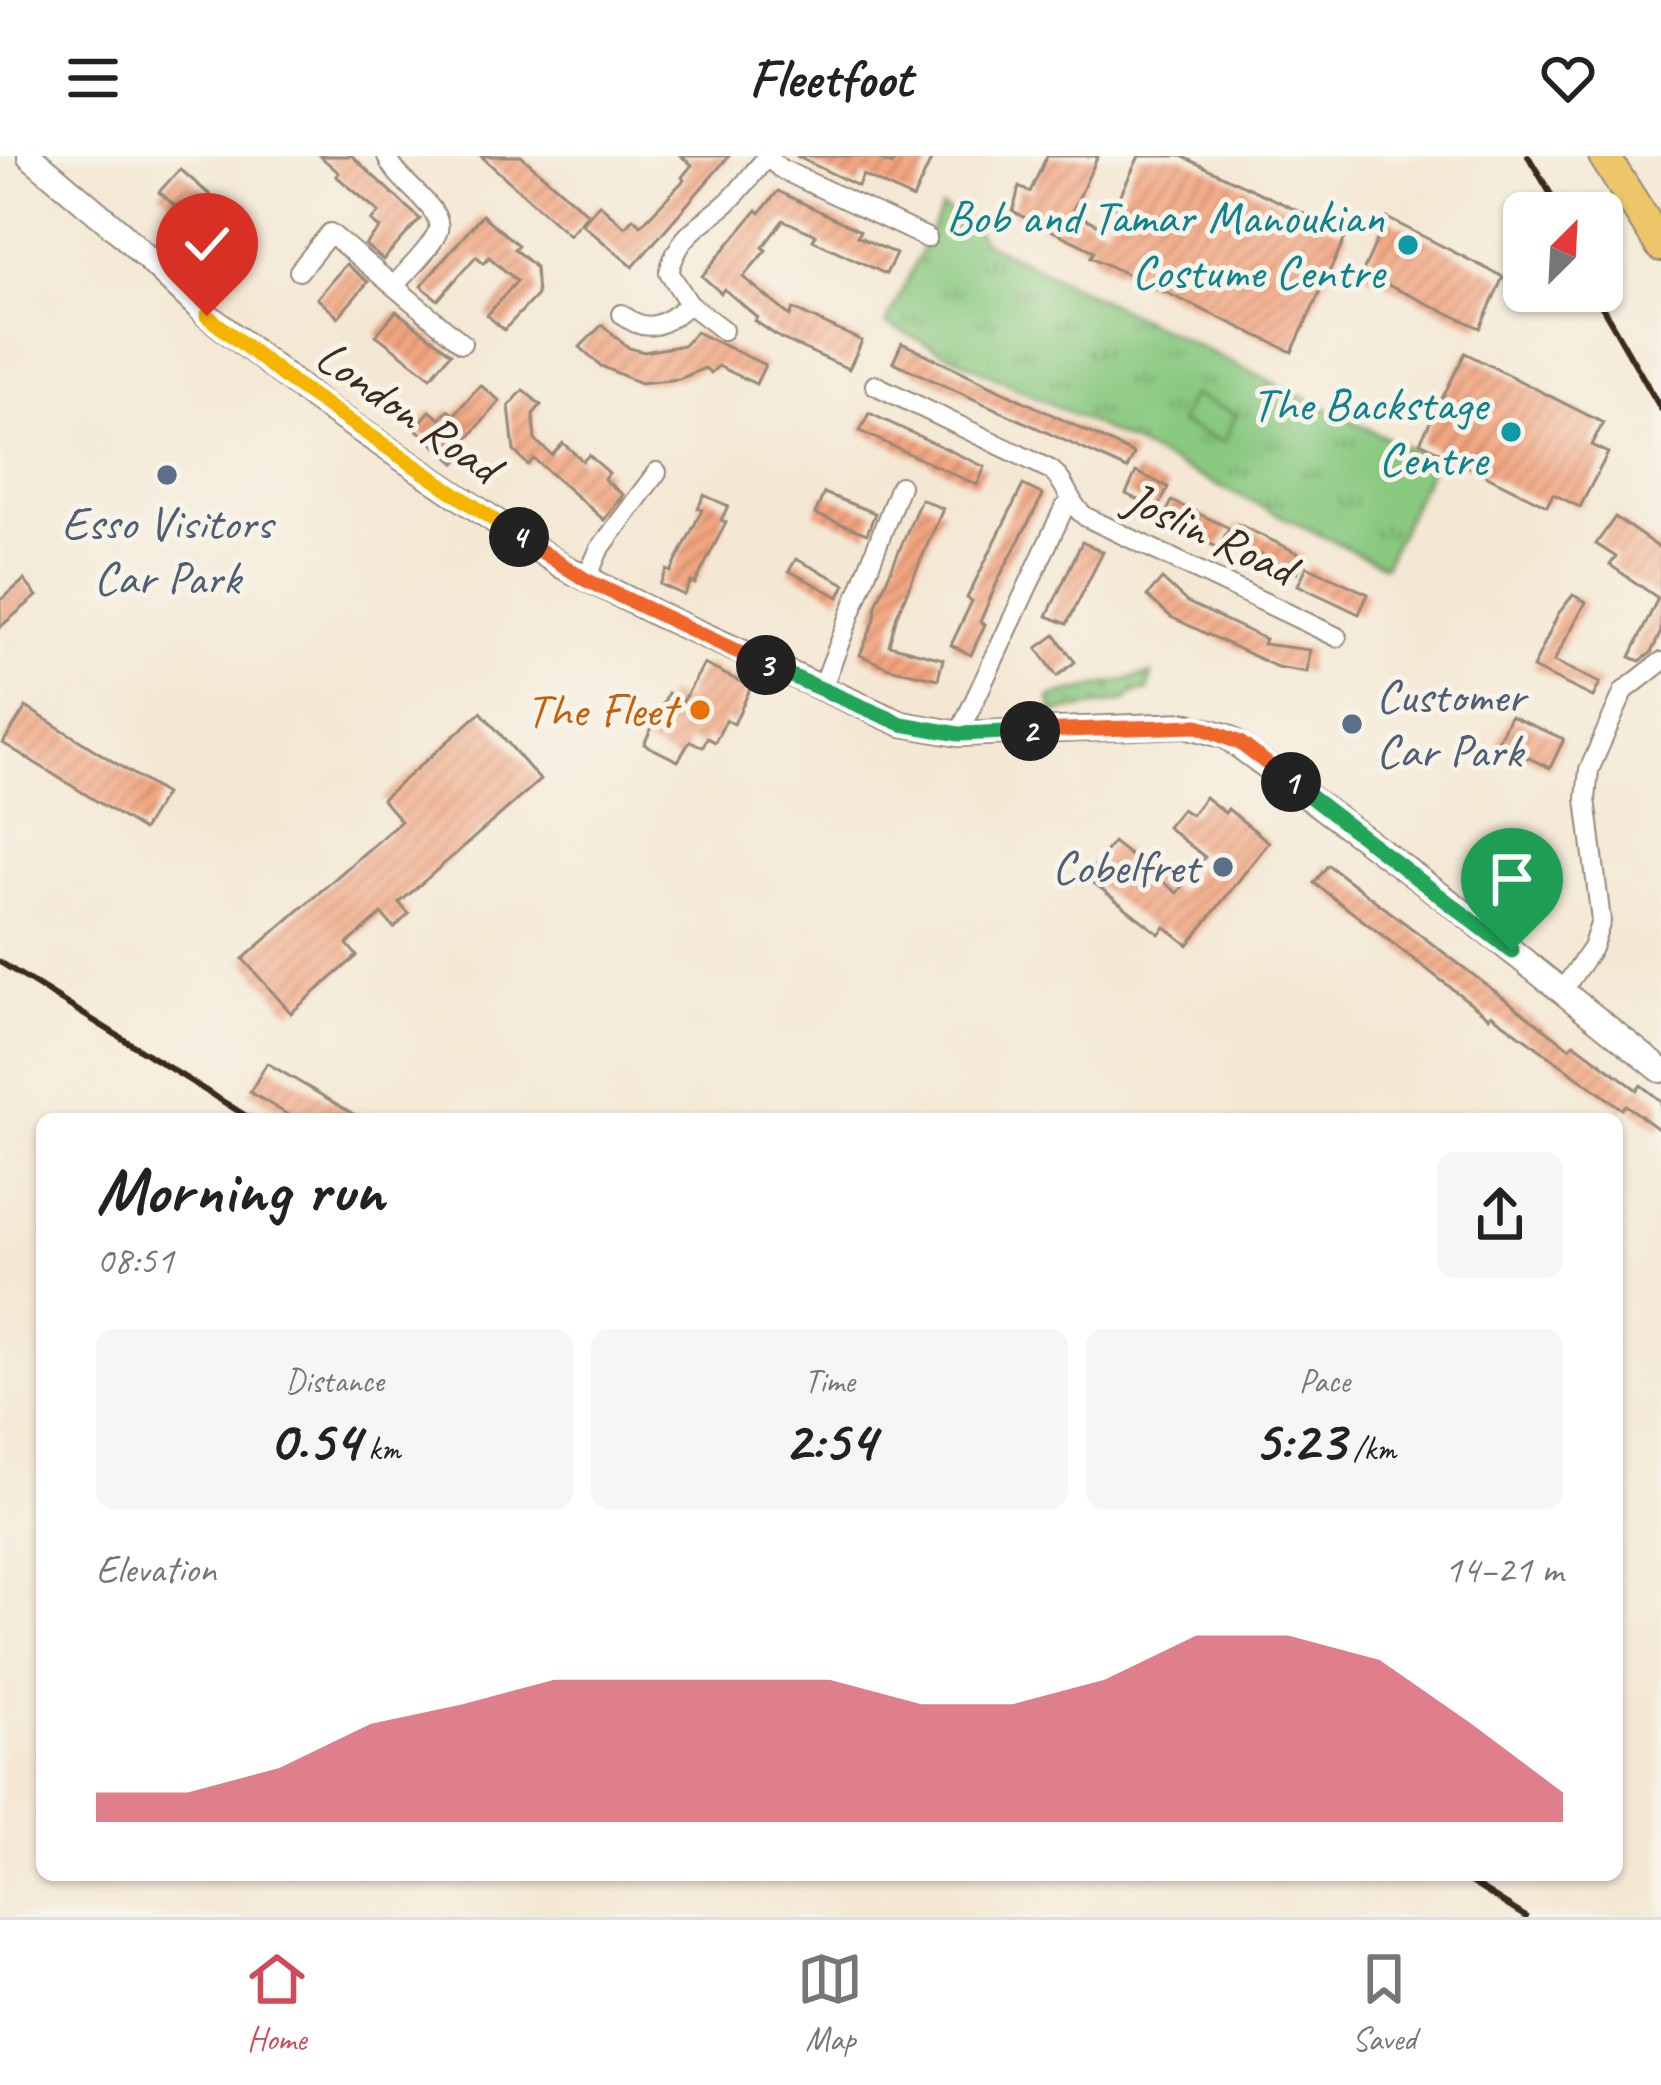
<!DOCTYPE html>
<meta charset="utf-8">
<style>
body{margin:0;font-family:Caveat,sans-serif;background:#f6f6f6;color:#222;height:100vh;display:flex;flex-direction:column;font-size:45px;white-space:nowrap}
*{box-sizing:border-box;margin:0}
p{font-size:39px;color:#767676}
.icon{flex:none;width:66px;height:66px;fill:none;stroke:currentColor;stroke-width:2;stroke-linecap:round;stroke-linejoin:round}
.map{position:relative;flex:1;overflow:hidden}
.panel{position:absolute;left:36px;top:957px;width:1587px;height:768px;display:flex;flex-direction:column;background:#fff;border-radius:18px;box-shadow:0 3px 9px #0004}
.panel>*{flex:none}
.needle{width:78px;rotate:24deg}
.buttons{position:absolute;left:1503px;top:36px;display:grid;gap:24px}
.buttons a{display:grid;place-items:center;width:120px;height:120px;border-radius:18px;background:#fff;box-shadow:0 3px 9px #0004;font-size:60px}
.pin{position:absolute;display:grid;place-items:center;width:102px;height:102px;color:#fff;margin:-123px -51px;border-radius:50% 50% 50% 0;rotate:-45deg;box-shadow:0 0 12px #0007}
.pin .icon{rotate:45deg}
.km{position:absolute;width:60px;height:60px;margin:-30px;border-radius:50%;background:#222;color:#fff;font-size:33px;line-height:60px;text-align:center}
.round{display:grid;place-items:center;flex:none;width:126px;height:126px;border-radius:18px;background:#f6f6f6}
.overview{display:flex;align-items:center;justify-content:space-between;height:204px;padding:0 60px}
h1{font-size:66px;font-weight:700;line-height:90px}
.metrics{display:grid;grid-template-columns:repeat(3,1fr);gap:18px;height:204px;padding:12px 60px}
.metrics div{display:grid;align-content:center;border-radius:18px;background:#f6f6f6;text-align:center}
.metrics b{font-size:60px;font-weight:700}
.metrics small{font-size:33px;font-weight:400}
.metrics p{font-size:33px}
.chart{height:336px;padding:24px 60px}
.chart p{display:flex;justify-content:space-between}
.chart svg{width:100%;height:216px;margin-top:12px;fill:#d1495b;opacity:.7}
header{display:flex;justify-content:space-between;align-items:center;height:156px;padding:0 60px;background:#fff;font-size:54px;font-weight:700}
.dock{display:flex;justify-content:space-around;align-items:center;height:168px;border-top:3px solid #e0e0e0;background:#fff;font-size:33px;color:#767676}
.dock a{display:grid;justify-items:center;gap:6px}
.dock .active{color:#d1495b}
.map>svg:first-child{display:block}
.grass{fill:url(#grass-dots);stroke:#627a4f;stroke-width:3}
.park{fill:url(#park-tufts);stroke:#627a4f;stroke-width:3}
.pitch{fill:#89c980;stroke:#627a4f;stroke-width:3}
.building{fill:url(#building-hatch)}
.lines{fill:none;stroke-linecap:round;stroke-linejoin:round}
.minor-casing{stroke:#988979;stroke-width:22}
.tertiary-casing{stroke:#988979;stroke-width:28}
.primary-casing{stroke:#988979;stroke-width:34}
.minor{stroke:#fff;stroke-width:18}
.tertiary{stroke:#fff;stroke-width:24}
.primary{stroke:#ecc669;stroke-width:30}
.rail{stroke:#3b2a1e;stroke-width:6}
.split-1-casing{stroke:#fff;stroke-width:24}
.split-2-casing{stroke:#fff;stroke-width:24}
.split-3-casing{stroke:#fff;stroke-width:24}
.split-4-casing{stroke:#fff;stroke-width:24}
.split-5-casing{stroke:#fff;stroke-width:24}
.split-6-casing{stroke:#fff;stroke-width:24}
.split-1{stroke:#22a559;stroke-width:15}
.split-2{stroke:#f0652b;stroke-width:15}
.split-3{stroke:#22a559;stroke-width:15}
.split-4{stroke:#f0652b;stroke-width:15}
.split-5{stroke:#f5b400;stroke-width:15}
.split-6{stroke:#f5b400;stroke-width:15}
.culture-dot{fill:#0f9aa8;stroke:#f7f3e8;stroke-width:4.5}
.service-dot{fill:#5c6f8a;stroke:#f7f3e8;stroke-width:4.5}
.food-dot{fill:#e8710a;stroke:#f7f3e8;stroke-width:4.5}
.labels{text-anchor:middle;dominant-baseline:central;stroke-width:10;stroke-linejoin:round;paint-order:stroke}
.culture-label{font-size:48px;fill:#0d838f;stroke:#f7f3e8;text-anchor:end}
.street-label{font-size:48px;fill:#3b2a1e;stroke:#f7f3e8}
.service-label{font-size:48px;fill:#4e5e75;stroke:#f7f3e8}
.food-label{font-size:48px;fill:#c56008;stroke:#f7f3e8;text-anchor:end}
</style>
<header><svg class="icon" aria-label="menu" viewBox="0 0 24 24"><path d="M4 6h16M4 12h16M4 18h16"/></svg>Fleetfoot<svg class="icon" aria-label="heart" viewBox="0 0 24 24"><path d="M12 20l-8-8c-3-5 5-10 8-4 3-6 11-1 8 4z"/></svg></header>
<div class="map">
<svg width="1661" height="1761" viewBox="0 0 1661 1761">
<defs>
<pattern id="grass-dots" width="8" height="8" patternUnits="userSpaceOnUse" patternTransform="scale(3)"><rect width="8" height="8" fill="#89c980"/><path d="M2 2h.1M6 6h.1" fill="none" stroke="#71a368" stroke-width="1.8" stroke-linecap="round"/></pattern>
<pattern id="park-tufts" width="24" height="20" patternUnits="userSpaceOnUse" patternTransform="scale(3)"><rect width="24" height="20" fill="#89c980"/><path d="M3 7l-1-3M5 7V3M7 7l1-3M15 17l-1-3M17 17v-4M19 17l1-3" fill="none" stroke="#71a368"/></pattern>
<pattern id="building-hatch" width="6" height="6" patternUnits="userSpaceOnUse" patternTransform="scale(3)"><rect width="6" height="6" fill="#f3a580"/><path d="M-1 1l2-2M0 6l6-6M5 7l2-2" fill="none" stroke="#c68768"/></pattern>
</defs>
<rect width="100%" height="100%" fill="#f7f3e8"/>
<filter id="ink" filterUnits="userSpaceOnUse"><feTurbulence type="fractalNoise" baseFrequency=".00833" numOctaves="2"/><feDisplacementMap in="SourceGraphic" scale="24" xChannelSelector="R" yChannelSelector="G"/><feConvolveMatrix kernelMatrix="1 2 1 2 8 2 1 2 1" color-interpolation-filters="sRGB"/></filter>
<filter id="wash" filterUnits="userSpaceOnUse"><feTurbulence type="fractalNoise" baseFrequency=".004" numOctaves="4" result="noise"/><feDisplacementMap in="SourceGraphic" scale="48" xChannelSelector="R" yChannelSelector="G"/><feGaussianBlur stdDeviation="2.7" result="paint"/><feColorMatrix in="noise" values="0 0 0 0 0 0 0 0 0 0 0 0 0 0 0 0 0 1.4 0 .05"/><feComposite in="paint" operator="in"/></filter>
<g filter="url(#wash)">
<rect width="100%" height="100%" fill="#f4e8d4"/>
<!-- grass -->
<path class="grass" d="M1152,518L1148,535L1132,538L1125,545L1053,557L1050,541Z"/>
<!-- park -->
<path class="park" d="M942,52L968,65L984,86L1434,305L1384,410L886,168Z"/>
<!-- pitch -->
<path class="pitch" d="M1191,239L1236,258L1224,286L1179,267Z"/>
<g id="blocks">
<!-- building -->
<g class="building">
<path d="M320,0H352L420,63L383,104L365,89L380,72L371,65L379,56L336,20L339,17Z"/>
<path d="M481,0H521L588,58L569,79Z"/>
<path d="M681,0H729L633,111L582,68L599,48L625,71L633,62L641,69L684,24L682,21L692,9Z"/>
<path d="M796,0H873L892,9L896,0H933L913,43L863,19L858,30Z"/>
<path d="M1047,0H1098L1072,56L1105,72L1139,0H1181L1347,78L1292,196L1091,101L1094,95L1013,56L1019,31L1030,36Z"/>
<path d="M180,13L210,39L189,62L159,36Z"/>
<path d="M778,35L860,75L857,80L896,98L886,118L813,84L816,79L783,64L763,91L766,94L743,121L790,160L793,153L862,185L849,213L780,182L755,165L757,161L724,133L721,137L702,120L757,54L760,57Z"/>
<path d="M482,59L518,89L514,93L535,111L537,139L504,174L487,159L517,125L489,101L484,107L476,100L438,144L421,130Z"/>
<path d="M1387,62L1503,121L1480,172L1362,117Z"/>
<path d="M346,108L368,126L338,161L317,142Z"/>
<path d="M396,155L451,197L431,221L376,179Z"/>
<path d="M602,169L629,192L644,196L684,189L696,176L765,209L756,228L718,210L711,217L705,212L679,223L640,227L601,210L580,191Z"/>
<path d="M902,187L1134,298L1127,313L893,206Z"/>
<path d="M1465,197L1603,267L1591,289L1608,297L1580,351L1553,338L1547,350L1420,286Z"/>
<path d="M480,229L500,245L466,285L470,289L455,307L415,272L430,255L440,263L448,254L454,259Z"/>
<path d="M523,234L541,249L533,258L535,284L552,299L563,287L583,305L589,299L609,317L604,323L623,339L604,364L534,303L528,309L514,295L509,250Z"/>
<path d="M869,257L985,311L977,329L860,275Z"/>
<path d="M1136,316L1168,331L1158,353L1126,338Z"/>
<path d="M1023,329L1043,339L999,422L980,466L985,468L971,499L951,489L972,445L967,442Z"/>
<path d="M824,337L875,357L867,378L815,358Z"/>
<path d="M704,339L728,350L721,364L726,366L695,428L691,426L684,439L660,428L667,414L671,416L702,354L698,352Z"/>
<path d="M921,343L943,353L897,459L889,489L943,503L938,523L889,512L860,499L875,463L876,449Z"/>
<path d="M1172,345L1229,372L1219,392L1162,365Z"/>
<path d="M1615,361L1661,393V476L1651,497L1640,505L1630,501L1658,442L1610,409L1616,401L1596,388Z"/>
<path d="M1238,368L1304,400L1297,416L1230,384Z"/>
<path d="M1082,386L1103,396L1067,468L1047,460Z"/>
<path d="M796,403L845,428L839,441L789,415Z"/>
<path d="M1307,410L1368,438L1359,458L1298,429Z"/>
<path d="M1162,423L1187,446L1265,483L1263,488L1310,494L1307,516L1277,511L1171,461L1147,440Z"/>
<path d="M24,424L37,440L0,471V445Z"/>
<path d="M1573,439L1586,446L1554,505L1600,527L1593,541L1533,512L1558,458Z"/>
<path d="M1055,479L1075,506L1057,520L1037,492Z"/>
<path d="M704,508L751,531L734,568L726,564L715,586L707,582L703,591L690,585L678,605L644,588L668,537L683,545Z"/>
<path d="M26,551L165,638L143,674L3,587Z"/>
<path d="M481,556L540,624L399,747L409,758L394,772L382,758L347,788L357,800L291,857L243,803L401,665L382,643Z"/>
<path d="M1510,560L1564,583L1550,612L1497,587Z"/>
<path d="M1205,641L1225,657L1228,653L1269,686L1188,789L1165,771L1159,778L1086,721L1113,686L1177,737L1205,701L1167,671L1182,653L1191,659Z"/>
<path d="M1328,709L1570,892L1574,887L1637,934L1641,929L1661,945V975L1626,949L1622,953L1491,858L1489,861L1314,727Z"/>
<path d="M267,907L362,963H295L250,936Z"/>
</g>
</g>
</g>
<g filter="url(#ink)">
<use href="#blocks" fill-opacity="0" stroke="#988979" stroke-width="3"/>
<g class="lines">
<defs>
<g id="minor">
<path d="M387,0C395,26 448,53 437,77C428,96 407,114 394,130"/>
<path d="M766,0L781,13L927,82"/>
<path d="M299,115L330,77L462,187"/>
<path d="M622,158C647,180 666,168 689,148"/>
<path d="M723,174L689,148L669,116C680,75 702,70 729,45C743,32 754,15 767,1"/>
<path d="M875,229L1051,314C1068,328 1068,348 1086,361L1337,481"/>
<path d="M586,424L599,394L657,316"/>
<path d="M821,535L900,330"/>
<path d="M959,578L1064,352L1071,348"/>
<path d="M1562,835L1592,792L1601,765L1586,643L1589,614L1624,535L1661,506"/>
</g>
<path id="tertiary" d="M30,0L121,77L207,159L320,247L562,410L659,459L902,568L959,578L1185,569L1226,580L1455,750L1661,914"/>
<path id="primary" d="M1604,0L1661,90"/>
</defs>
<!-- minor casing -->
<use href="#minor" class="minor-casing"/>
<!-- tertiary casing -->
<use href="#tertiary" class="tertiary-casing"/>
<!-- primary casing -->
<use href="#primary" class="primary-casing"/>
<!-- minor -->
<use href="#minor" class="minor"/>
<!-- tertiary -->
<use href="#tertiary" class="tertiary"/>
<!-- primary -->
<use href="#primary" class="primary"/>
<!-- rail -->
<g class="rail">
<path d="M1528,0L1562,57"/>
<path d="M1593,135L1661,253"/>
<path d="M0,806L251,963"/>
<path d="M1459,1719L1526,1761"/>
</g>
</g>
</g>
<g class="lines" filter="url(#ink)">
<defs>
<path id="split-1" d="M1291,626L1512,795"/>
<path id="split-2" d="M1030,575L1198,570L1240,587L1291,626"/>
<path id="split-3" d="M766,509L902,568L959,578L1030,575"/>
<path id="split-4" d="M519,381L586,424L766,509"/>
<path id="split-5" d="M290,225L519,381"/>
<path id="split-6" d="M207,160L290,225"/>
</defs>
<!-- split-1 casing -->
<use href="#split-1" class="split-1-casing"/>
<!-- split-2 casing -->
<use href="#split-2" class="split-2-casing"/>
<!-- split-3 casing -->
<use href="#split-3" class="split-3-casing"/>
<!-- split-4 casing -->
<use href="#split-4" class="split-4-casing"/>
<!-- split-5 casing -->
<use href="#split-5" class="split-5-casing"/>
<!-- split-6 casing -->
<use href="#split-6" class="split-6-casing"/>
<!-- split-1 -->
<use href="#split-1" class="split-1"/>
<!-- split-2 -->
<use href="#split-2" class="split-2"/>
<!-- split-3 -->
<use href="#split-3" class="split-3"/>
<!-- split-4 -->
<use href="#split-4" class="split-4"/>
<!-- split-5 -->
<use href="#split-5" class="split-5"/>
<!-- split-6 -->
<use href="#split-6" class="split-6"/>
</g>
<!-- markers -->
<g class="culture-dot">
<circle cx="1408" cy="89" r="12"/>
<circle cx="1511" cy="276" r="12"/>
</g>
<g class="service-dot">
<circle cx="167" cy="319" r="12"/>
<circle cx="1352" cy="568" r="12"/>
<circle cx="1223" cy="711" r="12"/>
</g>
<circle class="food-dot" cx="700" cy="554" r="12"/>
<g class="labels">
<!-- culture labels -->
<g class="culture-label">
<text x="1384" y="61">Bob and Tamar Manoukian<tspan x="1384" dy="55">Costume Centre</tspan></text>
<text x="1487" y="248">The Backstage<tspan x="1487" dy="55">Centre</tspan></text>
</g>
<!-- street labels -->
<g class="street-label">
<text transform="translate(408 255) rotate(35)">London Road</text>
<text transform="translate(1210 377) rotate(25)">Joslin Road</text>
</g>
<!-- service labels -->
<g class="service-label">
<text x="167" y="367">Esso Visitors<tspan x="167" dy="55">Car Park</tspan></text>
<text x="1376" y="540" text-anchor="start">Customer<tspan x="1376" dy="55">Car Park</tspan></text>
<text x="1199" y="711" text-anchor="end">Cobelfret</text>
</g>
<!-- food labels -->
<g class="food-label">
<text x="676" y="554">The Fleet</text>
</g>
</g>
</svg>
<div class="buttons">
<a><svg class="needle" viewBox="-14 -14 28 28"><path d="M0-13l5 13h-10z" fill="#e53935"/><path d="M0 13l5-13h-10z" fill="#767676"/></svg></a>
</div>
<div class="pin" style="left:1512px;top:795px;background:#1e9e55"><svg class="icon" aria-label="arrive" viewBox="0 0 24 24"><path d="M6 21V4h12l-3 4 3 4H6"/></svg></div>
<div class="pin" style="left:207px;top:160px;background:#d93025"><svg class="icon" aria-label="check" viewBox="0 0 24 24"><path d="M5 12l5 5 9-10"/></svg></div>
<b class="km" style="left:1291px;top:626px">1</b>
<b class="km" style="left:1030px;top:575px">2</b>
<b class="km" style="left:766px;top:509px">3</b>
<b class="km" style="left:519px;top:381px">4</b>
<section class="panel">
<div class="overview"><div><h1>Morning run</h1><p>08:51</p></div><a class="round"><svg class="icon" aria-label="share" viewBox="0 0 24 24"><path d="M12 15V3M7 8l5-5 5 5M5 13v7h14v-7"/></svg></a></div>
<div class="metrics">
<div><p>Distance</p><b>0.54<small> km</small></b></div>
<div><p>Time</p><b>2:54</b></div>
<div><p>Pace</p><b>5:23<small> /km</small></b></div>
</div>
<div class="chart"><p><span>Elevation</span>14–21 m</p>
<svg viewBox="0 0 160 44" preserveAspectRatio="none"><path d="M0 44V38L10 38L20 33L30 24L40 20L50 15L60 15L70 15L80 15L90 20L100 20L110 15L120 6L130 6L140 11L150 24L160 38V44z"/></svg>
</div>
</section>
</div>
<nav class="dock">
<a class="active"><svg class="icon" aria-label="home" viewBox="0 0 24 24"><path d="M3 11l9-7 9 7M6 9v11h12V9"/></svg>Home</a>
<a><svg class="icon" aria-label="map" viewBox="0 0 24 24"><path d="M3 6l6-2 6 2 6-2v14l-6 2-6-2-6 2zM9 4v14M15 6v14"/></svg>Map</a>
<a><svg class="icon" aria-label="saved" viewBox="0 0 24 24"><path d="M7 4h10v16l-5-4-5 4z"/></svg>Saved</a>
</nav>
